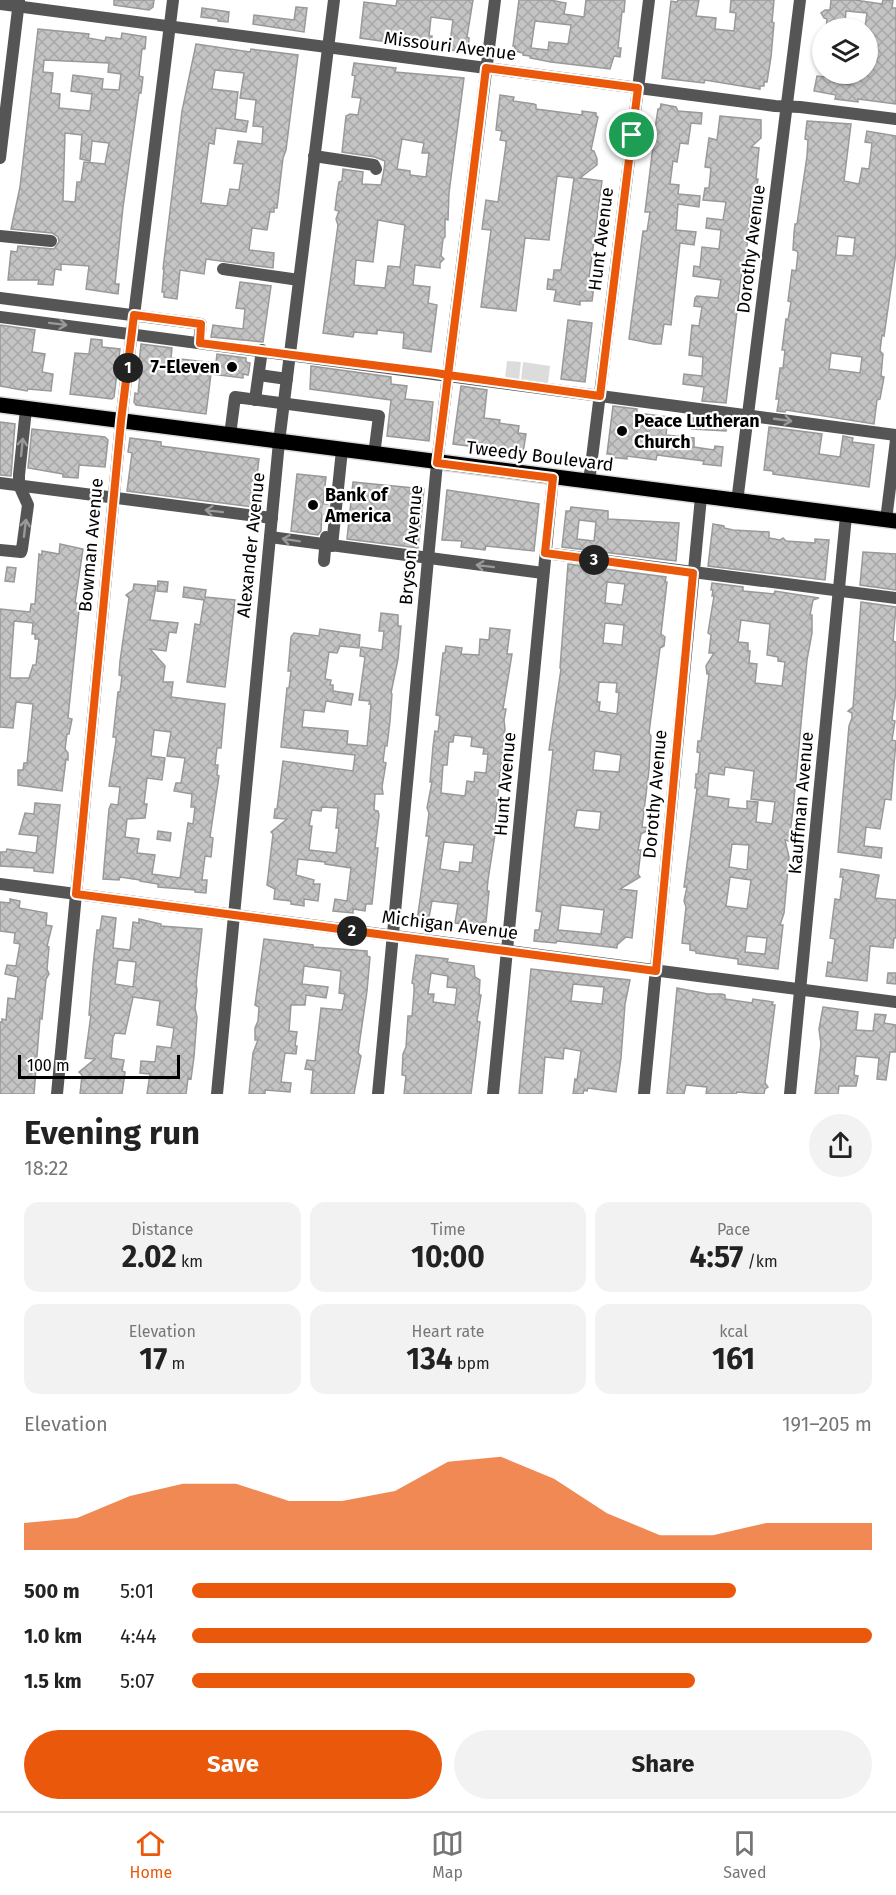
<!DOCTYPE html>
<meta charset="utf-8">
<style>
body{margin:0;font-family:"Fira Sans",sans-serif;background:#f2f2f2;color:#222;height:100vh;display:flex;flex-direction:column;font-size:22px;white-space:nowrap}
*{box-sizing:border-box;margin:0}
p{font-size:20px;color:#767676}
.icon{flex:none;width:33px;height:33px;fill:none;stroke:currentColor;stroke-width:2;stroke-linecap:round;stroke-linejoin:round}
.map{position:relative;height:1094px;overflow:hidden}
.details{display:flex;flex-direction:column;background:#fff;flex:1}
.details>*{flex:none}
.controls{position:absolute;left:812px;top:18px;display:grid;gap:12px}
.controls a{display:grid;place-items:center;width:66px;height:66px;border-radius:50%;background:#fff;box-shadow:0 2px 4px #0004;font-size:30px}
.scale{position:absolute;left:18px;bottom:15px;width:162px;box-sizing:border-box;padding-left:6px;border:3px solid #000;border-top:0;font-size:16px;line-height:21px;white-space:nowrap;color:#000;-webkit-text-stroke:4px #fff;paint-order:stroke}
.pin{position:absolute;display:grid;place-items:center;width:51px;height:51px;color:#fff;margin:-26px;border:3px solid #fff;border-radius:50%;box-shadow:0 2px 6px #0007}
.km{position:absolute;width:30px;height:30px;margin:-15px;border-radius:50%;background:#222;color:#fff;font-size:16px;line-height:30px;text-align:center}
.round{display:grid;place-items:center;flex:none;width:63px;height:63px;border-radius:32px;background:#f2f2f2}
.summary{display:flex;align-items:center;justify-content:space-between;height:102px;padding:0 24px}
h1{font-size:33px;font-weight:700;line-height:45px}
.stats{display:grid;grid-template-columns:repeat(3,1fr);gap:9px;height:102px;padding:6px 24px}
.stats div{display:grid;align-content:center;border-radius:15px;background:#f2f2f2;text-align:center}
.stats b{font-size:30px;font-weight:700}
.stats small{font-size:16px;font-weight:400}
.stats p{font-size:16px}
.chart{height:168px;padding:12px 24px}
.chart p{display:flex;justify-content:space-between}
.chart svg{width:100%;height:108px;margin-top:6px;fill:#ea580c;opacity:.7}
.button{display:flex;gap:12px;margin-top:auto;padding:12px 24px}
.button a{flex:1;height:69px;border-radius:36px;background:#ea580c;color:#fff;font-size:24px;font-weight:700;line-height:69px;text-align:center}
.button a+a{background:#f2f2f2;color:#222}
ul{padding:0 24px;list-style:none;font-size:20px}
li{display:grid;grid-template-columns:96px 72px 1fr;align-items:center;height:45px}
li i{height:15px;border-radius:8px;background:#ea580c}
.tabs{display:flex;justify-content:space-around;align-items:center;height:84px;border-top:2px solid #e0e0e0;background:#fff;font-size:16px;color:#767676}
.tabs a{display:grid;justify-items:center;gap:3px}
.tabs .on{color:#ea580c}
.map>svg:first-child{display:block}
.grass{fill:#dcdcdc}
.building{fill:url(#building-cross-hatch);stroke:#999;stroke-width:1.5;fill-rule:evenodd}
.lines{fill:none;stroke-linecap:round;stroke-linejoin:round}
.minor-tunnel{stroke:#d9d9d9;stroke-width:12;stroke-dasharray:12 6;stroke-linecap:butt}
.major-casing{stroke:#dbdbdb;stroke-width:18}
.minor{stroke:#555;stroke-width:12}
.major{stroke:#000;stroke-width:15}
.oneway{stroke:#999}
.route-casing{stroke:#fff;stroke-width:12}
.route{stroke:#ea580c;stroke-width:8}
.poi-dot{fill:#000;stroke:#fff;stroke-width:2}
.labels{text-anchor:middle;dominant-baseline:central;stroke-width:4.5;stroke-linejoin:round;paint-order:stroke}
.street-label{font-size:18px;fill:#000;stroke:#fff}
.poi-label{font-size:18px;font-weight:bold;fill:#000;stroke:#fff;text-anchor:start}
</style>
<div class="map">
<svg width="896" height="1094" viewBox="0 0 896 1094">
<defs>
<pattern id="building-cross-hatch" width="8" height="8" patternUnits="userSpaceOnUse" patternTransform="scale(1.5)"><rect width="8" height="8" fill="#c4c4c4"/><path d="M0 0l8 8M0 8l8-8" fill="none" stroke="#a7a7a7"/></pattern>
</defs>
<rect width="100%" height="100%" fill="#fff"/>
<!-- grass -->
<g class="grass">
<path d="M507,361L521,362L519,380L505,378Z"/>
<path d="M523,362L550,366L548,383L521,380Z"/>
</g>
<!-- building -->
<g class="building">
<path d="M114,0H154L153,7L149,10L114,5Z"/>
<path d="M397,0H473L467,37L469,38L468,52L449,50L453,20L431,17L429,36H432L431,48L360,38L364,2L396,6Z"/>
<path d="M519,0H550L566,3L564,14L584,17L586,0H625L624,12H622L618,48H621L620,57L614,56L610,69L551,62L530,58V56L523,55V53L514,51L515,46H513ZM535,21L571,25L568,44L549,42L548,50L531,48Z"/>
<path d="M678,0H699L696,16L716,18L715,29L734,31L736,13L730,12L731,0H774L772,22L774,23L771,57L767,82H764V86H760V89L705,80L704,83L662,78L671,1L677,2Z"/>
<path d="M831,0H855L882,4L883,0H893L892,8H896V104L858,99V102L835,99L836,95L814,91L817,76L833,78V82L850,85L851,74H868L872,42L867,41V27H865L867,13L846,11L845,23L842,22V28H826L827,19L824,18L821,13L825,10H830Z"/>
<path d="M296,7L307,8L304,32L253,24L254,15L294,20Z"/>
<path d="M202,8L229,12L228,22L218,21V19L201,17Z"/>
<path d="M38,29L89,34L88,38L105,41L106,37L121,39L122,33L146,37L145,49H142L139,76L143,77L141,93H139L123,207L115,284H119L118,294L86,289L89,266L61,264V270L55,269L53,285L38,284L39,280H8L11,251L17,252L18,246L54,249L59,242L58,237L52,233L11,229L20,187ZM44,60L109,63L108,72L121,74L119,90L102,89L103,79L73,75L71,91L92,94L90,111L59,108L60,94L51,93L53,73L43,72ZM65,133L82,135L80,159L90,161L92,141L109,143L105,164L84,162L81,182H77L75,202L63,201Z"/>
<path d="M196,44L250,52L251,49L298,55L286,150L283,158L277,208H274V212H270L267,230L252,228L249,250L274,253L273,268L206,259L204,274L180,270L177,299L164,297V292H162L164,269H163L182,111ZM215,70L244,73L240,98L256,100L253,126L263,127L262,144L238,141L234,163L243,164L239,190L230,189L227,206L201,203L209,143L214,144L216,128L246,132L248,121L235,119L238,92L212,89Z"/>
<path d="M354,63L396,68L395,72L464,78L449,193L448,220L445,219V237L443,239L441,256L444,259L440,263V268L415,265L413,285L430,287L428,303L437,305L431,352L403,348L404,333L377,330V334L354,332L353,337L323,333L338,225L336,219L339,211L335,210L337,194L339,182L342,181L343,169L363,172L362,184L381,185L384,170L385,161L375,157L342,152L346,116L350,114L358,115L361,98L352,97L355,76L352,75ZM402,139L424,143L422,153H429L426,177L410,175V171L397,169ZM378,220L405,225L400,267L388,266L385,288L354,285L356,260L373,262Z"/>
<path d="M500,95L514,97L513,101L534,104L536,105V109L582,115V111L596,113V116L598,117L591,150L594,151L597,159V165L580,178L602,181L589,278L595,279L592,301H580V305L554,301L556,290L547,289L548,279L553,280L554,270H561L574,178L557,176L549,240L525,238L516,311L481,307L491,230L482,229L486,200L498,202L506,144V141L500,140L502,131L496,130Z"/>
<path d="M661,104L676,107L678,111L702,113L701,124L691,123L688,144L680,143L677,162L673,161L670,184L679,185L678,194L700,196L699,207L678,204L676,230L696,232L694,245L680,243L671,325L664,324L661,344H654L629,339L643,231H647L650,212H645L656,122L658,109H660Z"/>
<path d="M720,116L761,120V138L751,147L759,148L756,179H758L756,192H754L753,198H751L745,271L742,270L726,403L702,401L704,387L683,384L684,374L702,376L703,357L689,355L692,325L699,326L702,307L694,306L695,298L697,296L718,298L721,280L693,276L694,266L700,267L702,247L719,249L721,230L706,228L707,218L723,220L726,202L703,200L705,188H709L711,168L705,167L709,138L717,140Z"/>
<path d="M807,121L851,124L844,181L859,184L862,168L869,169L872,143L865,142L867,131L896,136V253L884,336L882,335L880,351L883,354L881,376L884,377L880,399L877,400L874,424L786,410L785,412L777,411L779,399H776L780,368H783L785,350H782L786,319L788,320L791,302L788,301L792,270L796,271L798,253L797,251L793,250L794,233L795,224H797L807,156L808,140L805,139ZM838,236L855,238L853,256L836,255ZM831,353L862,357L860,373L829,369Z"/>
<path d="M240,282L271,286L263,342L211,337L213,325L243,329L245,309L236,308Z"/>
<path d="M568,320L592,323L585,382L561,379Z"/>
<path d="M0,325L35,330L32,352L45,354L42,372L53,374L51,391L28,389L27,391L0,386Z"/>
<path d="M91,339L102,340V347L120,349L114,397L112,399L70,394L75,353L89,354Z"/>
<path d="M141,344L172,348L171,358L216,363L217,354L246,358V362L250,363L249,371L248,375L243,374V378L211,374L206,414L136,405L134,402L135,393L138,394L141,364L139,363Z"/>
<path d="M311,366L391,377V384L407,386L405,399L433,402L429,441L387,436L391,400L310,389Z"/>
<path d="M461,386L487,390L484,418L500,420L499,423L519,426L518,433L526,434L523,453L453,444Z"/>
<path d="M613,406L637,409V413L668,417L666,435L694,438V447L714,450L715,446L723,447L721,466L703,464L704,461L657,455L656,460L627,456V459L610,457L611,454H607Z"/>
<path d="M699,417L727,421L726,431L692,429L693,418Z"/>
<path d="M0,422L15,424L11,476L0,475Z"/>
<path d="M769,427L822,434L819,454L840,457L843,436L853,438L852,442L874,445L869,487L773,474V471L764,470Z"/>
<path d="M32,429L105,437L108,440L105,467L79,465L78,478L63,477V474L28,468Z"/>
<path d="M130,438L161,442V446L259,459L253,507L127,491L132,453L128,452Z"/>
<path d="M297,474L326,477L323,504L328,505L327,515L322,514L321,531L318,535L291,531Z"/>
<path d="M353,482L424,489L418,548L347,539Z"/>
<path d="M447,490L539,504L534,551L486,546L485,550L461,547L462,541L442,540Z"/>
<path d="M571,507L608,511V519L679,523L676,561L562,547L566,511H570ZM579,520L596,522L594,541L577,539Z"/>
<path d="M713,524L724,526V528L733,530L769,532V538L780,540L783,538L786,541L815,543V539L829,540L825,580L708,566Z"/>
<path d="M60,544L83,549L75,603H77L79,610L68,718L72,719L69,734H67L65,749L68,753V760L66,759L62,791L18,785V770H23L24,763H27L33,704L16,702L13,728L0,727V609L30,612L31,604H35L39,554L42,555V551L59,554ZM14,621L33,623L32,634H35V639H39L36,665H33L29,678H10Z"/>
<path d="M863,552L896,554V590L860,585Z"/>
<path d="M568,564L666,577L665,582H667L661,634L665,637L664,646L660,648L649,733L651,736L649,770L642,827L652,828L641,834L638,850H641L638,874L640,877L620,889L637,891L632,938L626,937L617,945V948L557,941L556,943L534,941L535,930H539L542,912L536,911L553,750H549L561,669L560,668ZM607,582L625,584L622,605L605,603ZM605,623L624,625L622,645L603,643ZM599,682L617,683L616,692L619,693L617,714L599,711L600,702H597ZM595,751L621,755L619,772L593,770ZM577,810L601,812L599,830L574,827ZM561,905L604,910L601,934L558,930Z"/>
<path d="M7,567L16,568L14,582L5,581Z"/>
<path d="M158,581L168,582L167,592L157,591Z"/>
<path d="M712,583L743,587V591L774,594L775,591L819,598L813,600L810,615H812V633L807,660L793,810L789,841L785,840L789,857L784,913L780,925H783L778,969L738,964V959L696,953V951L690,950V944L682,943L686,907L684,901L687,887H684L697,788H695L696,778V774H698L700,753L697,752L698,741H701L709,674H707L706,666L714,653H709L711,635L708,633L714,596H712L713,590H711ZM741,620L770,624L767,655L778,657V661L785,662L782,686L755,683L757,664L749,663L750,651H748V643L738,642ZM725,767L754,771L751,799L775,802L772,824L756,822L758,802L747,801V809L728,807L729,799L707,796L709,773L724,775ZM732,844L749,845L747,870L729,867ZM730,877L751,880L747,909L726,906ZM747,936L767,938L765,954L745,952Z"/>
<path d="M134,584L156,586L150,620L178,623L176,633L169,632L166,651L150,649L165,666L163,682H173L171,697L225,704L221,748H217L215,765H218L217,775L219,776L210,837L213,838L211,857L205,856L202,880H207L206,893L195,892V890L158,887V884L140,881V880L120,877L119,880L103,879L109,809L111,804L118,805L120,787L109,786L116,741V737H113L118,692H120L122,676L119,675L120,661L129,598L126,595L133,590ZM154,730L171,732L167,756L185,758L181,783H176L174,791L192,794L191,807H195L193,824L188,823L180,878L152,874L155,855L137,853L139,839L125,837L127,819L145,818L147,804H144L147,778L162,780L165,758L151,756Z"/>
<path d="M184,587L206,590L205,597L235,600L225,687L187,682L195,624L200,625L204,600L183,597Z"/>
<path d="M861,602L896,607L893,641L896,642V691L892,720L895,721L892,740L896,741L891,800L885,799L880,829L866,827L864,846L882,848L881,858L838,852L849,726L852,718V713L848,711L853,707L854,694Z"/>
<path d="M381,613L398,615V626H401L398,659L391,693L392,694L390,721L387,746H385L383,762L386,763L382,787L383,794H375L374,810L378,811L379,815L375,848H378L372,904H366L365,911L353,909V913L333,911L335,899L347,901L351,868L325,864V862L298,859L296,875L314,880L313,884H320L318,901L304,899V906L291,904V901L274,899L275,889L267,885L273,834L271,832L287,819L274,818L275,809H277L283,761L353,771L355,755L281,747L287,688H289L291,671H288L291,637L294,633L319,636L320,629L360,635L359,648L340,646L337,653L329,652L325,679L331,680L330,685H333V691L353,694L351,705L326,701L324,712L304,710L302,727L348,731L347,744L367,746L371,704H369L370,701L359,700L365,657L360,656L361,647L382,650L384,631H379ZM322,807L338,808L336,828H339L336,853L309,850L312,826H309L312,810L321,811Z"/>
<path d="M490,628L510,630L507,654H512L503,709H506L504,720L505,729L496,811L494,828H496L488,880L487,891H489L486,922H483L482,926L455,923L458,904L432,901L428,923L417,921L429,836H426L429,813L427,808L432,782H430L433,746L435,731L438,732L440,716L436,715L443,653H445L446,646L462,648L461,654L479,655L480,639L489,640ZM454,735L472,737L471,746L484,748L483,754H488L486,773L475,772L474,782L467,781L465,796L441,793L443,765H447L449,742H453ZM444,842L474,845L472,863L460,862L459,872L440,869Z"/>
<path d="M35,803L60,805L53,873L34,871V868L0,866V852H6L7,849L36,853L38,836L19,834L25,813L34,814Z"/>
<path d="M158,831L171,833L170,841L157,839Z"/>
<path d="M841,869L879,875L875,898L896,900V938H894L893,948L870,946L867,981L826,976L828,962L832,963L835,939L830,938L835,899L840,900L843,877H840Z"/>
<path d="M10,899L20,901L19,908L47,913L46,925L52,926L47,946L49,947L47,969L49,974L46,979L42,1019L40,1018L34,1094H0V1022H2V1019L6,1020L8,998L15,999L18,977L5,974L7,965L16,966L20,944L14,943L15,933L0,931V902L10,903Z"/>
<path d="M102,916L116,918L113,948L130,950L133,922L139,923V919L161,924V926L202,929L196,984L197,990L195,1008L197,1017L194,1057L191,1079L188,1078L186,1094H147L150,1074L140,1073L141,1061L155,1062L157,1046L171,1048L174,1028L157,1025L160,1001L133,997L125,1034L115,1033L113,1037L111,1058L124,1060L122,1071L125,1072L122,1094H80L82,1075L79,1072L95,1059L85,1058L91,1015H89L93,966L97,930H100ZM118,960L136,962L133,987L115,984Z"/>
<path d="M264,939L313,945V947L367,951V956L370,957L367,991L358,1053L361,1056L354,1094H311L313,1070L305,1069L307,1060L315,1061L321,1008L342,1010L345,994L339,993L341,971L304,966L302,984L328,987L326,998L306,995L305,1005H291L289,1031L297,1032L295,1046H297L296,1054L285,1053L281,1082L291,1083L290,1092L265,1090V1094H249L253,1053L258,1040H255V1028L258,1021L259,1007L255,1005Z"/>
<path d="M416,955L448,959L447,962L474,966L475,977L480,980L479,995H481L477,1021L480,1022L471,1094H404L406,1076L402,1075L403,1054L406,1047L408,1016H412L414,992V984L412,983ZM431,973L448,976L447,987L457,988L455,1005L433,1002L434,994H428Z"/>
<path d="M531,969L630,980L625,1004L621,1058L616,1092L588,1088L587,1091L584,1090L583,1094H573L575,1079L577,1080L581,1051L564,1048L563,1059L545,1057L542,1094H519ZM573,984L604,987L602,1004L571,1001Z"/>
<path d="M888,973H896V984L887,983Z"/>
<path d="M677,988L708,994H722L725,995V999L752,1003L753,999L773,1002L772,1005H775L765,1083L768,1087L765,1089L764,1094L737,1092L736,1094H706L707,1087L686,1085L684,1094H667Z"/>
<path d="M823,1007L858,1012L856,1030L873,1031L875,1014L886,1015L884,1023L896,1025V1052H890L886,1080L877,1079L879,1058L856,1056L854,1075L858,1076L856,1086H839L838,1094H815L821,1044L819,1029Z"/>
</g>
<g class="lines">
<!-- minor-tunnel -->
<path class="minor-tunnel" d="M328,515L329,505"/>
<defs>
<path id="major" d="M0,405L896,521"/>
</defs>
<!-- major casing -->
<use href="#major" class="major-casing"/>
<!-- minor -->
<g class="minor">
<path d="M0,4L775,106L800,107L896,119"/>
<path d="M314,156L374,165L376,169"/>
<path d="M0,158L19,1"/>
<path d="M0,236L51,241"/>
<path d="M223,269L299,280"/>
<path d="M0,298L201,324L199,343"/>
<path d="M0,317L896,435"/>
<path d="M259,375L287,379"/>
<path d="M255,400L262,350"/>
<path d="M230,435L235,397L379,416L374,455"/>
<path d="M589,482L649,0"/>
<path d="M0,483L272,518"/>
<path d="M737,502L800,0"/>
<path d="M886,520L896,440"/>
<path d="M270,537L543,573"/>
<path d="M332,546L342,450"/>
<path d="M0,550L21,552L22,549L28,505L19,485V475L26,409"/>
<path d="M545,553L896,598"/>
<path d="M324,561L326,537"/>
<path d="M0,884L896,1002"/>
<path d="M57,1094L121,421L173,0"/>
<path d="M217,1094L279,442L334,0"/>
<path d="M378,1094L437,463L495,0"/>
<path d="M493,1094L553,478"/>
<path d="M644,1094L701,497"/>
<path d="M790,1094L846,516"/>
</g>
<!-- major -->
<use href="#major" class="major"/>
</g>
<!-- one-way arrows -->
<defs><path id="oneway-shaft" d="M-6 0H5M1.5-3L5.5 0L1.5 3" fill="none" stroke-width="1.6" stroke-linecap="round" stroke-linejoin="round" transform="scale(1.5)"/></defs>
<g class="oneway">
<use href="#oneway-shaft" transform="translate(58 324) rotate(7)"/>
<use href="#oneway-shaft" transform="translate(783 420) rotate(8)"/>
<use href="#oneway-shaft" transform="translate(22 447) rotate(-84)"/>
<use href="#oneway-shaft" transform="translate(214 511) rotate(-173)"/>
<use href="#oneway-shaft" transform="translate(25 528) rotate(-83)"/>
<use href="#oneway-shaft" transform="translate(291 540) rotate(-171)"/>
<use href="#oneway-shaft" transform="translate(485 566) rotate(-173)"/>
</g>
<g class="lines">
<defs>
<path id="route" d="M632,135L600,396L448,375L436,373L308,357L200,343L201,324L134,315L121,421L76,894L656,971L693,573L545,553L553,478L437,463C454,331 470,200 486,68L638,88L632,135"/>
</defs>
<!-- route casing -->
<use href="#route" class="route-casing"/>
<!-- route -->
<use href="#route" class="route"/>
</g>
<!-- markers -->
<g class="poi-dot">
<circle cx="232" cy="367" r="6"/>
<circle cx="622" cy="431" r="6"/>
<circle cx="313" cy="505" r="6"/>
</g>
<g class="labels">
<!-- street labels -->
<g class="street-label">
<text transform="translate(450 46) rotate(7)">Missouri Avenue</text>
<text transform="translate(601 239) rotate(-83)">Hunt Avenue</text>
<text transform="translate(751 249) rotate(-83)">Dorothy Avenue</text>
<text transform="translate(540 456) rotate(7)">Tweedy Boulevard</text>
<text transform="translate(91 545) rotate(-85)">Bowman Avenue</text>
<text transform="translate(251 545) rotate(-84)">Alexander Avenue</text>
<text transform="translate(411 545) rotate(-85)">Bryson Avenue</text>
<text transform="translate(505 784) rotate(-85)">Hunt Avenue</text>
<text transform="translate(655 794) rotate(-85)">Dorothy Avenue</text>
<text transform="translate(801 803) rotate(-85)">Kauffman Avenue</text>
<text transform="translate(450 925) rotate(7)">Michigan Avenue</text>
</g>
<!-- poi labels -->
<g class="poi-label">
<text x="220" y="367" text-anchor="end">7-Eleven</text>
<text x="634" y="421">Peace Lutheran<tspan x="634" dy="21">Church</tspan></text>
<text x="325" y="495">Bank of<tspan x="325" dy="21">America</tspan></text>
</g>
</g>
</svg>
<div class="controls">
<a><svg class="icon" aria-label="layers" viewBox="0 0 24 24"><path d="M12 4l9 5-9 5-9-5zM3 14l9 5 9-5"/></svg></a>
</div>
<div class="scale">100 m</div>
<div class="pin" style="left:632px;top:135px;background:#1e9e55"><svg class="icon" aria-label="arrive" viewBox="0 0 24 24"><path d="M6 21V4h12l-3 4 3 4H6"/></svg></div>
<b class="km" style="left:128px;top:368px">1</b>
<b class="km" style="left:352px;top:931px">2</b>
<b class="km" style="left:594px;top:560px">3</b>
</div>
<section class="details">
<div class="summary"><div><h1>Evening run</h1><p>18:22</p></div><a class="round"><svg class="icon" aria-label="share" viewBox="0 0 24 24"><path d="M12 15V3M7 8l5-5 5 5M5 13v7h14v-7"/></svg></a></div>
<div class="stats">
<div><p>Distance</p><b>2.02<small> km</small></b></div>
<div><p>Time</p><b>10:00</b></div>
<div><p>Pace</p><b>4:57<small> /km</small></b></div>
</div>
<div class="stats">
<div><p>Elevation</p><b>17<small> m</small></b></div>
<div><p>Heart rate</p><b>134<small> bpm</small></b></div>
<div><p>kcal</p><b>161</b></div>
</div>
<div class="chart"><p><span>Elevation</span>191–205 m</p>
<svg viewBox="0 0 160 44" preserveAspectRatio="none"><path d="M0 44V33L10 31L20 22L30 17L40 17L50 24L60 24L70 20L80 8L90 6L100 15L110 29L120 38L130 38L140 33L150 33L160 33V44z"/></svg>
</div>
<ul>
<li><b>500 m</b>5:01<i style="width:80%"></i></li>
<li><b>1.0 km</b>4:44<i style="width:100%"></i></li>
<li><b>1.5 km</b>5:07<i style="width:74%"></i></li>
</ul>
<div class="button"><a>Save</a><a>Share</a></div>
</section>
<nav class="tabs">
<a class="on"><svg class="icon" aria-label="home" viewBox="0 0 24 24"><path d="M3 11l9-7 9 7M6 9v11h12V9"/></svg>Home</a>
<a><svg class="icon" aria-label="map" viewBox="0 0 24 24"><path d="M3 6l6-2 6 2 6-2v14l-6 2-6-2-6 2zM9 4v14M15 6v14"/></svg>Map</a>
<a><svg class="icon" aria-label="saved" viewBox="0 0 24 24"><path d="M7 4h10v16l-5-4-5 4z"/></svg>Saved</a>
</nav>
